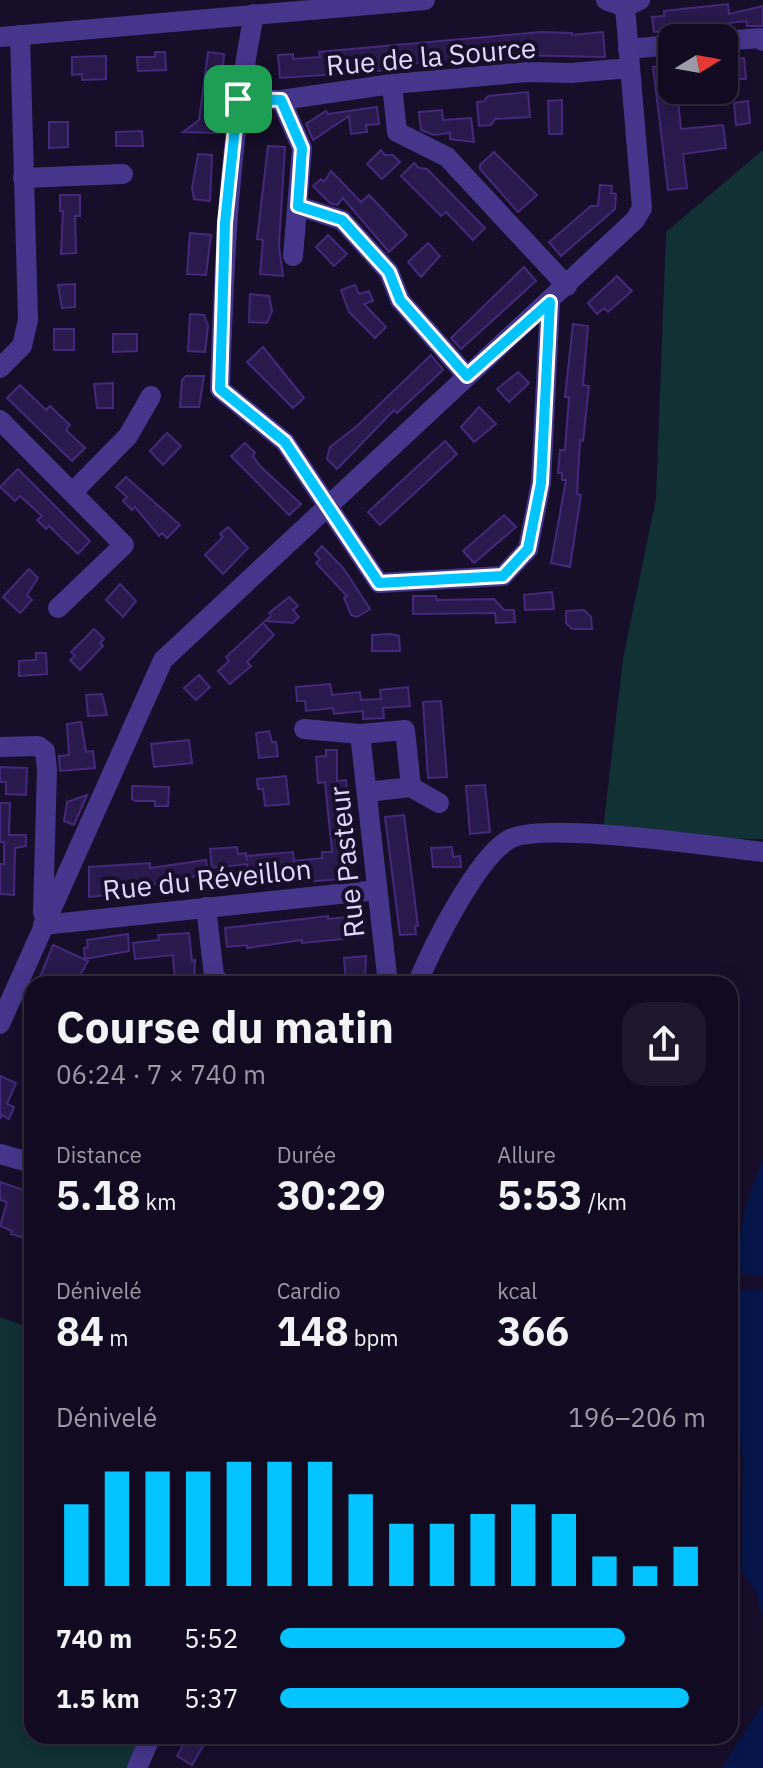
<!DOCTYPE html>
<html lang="fr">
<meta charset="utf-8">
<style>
body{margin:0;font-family:"IBM Plex Sans",sans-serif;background:#1e182d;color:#f1f3f6;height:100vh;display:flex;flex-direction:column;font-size:30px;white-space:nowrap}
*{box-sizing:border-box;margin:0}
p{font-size:26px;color:#9c9aa5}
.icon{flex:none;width:44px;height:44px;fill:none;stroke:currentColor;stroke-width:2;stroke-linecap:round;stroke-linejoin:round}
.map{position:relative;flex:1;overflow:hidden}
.drawer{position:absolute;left:24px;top:976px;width:714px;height:768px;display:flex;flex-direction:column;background:#110a20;border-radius:24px;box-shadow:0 4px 20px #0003,0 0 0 2px #302b3e}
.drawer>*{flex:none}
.needle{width:52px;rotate:79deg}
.controls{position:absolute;left:658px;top:24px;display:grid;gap:16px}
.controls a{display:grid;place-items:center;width:80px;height:80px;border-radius:16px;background:#110a20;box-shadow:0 4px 20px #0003,0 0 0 2px #302b3e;font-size:40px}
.pin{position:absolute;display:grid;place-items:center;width:68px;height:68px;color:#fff;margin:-34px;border-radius:16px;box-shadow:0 4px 12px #0006}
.round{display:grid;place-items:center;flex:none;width:84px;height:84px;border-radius:24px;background:#1e182d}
.summary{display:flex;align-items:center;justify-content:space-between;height:136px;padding:0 32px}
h1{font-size:44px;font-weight:700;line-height:60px}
.figures{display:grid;grid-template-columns:repeat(3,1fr);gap:12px;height:136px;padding:8px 32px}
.figures div{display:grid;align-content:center}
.figures b{font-size:40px;font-weight:700}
.figures small{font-size:22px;font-weight:400}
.figures p{font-size:22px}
.chart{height:224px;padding:16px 32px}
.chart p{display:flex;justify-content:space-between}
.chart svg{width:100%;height:144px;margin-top:8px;stroke:#03c4ff;stroke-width:6}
ul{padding:0 32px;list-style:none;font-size:26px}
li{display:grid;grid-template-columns:128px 96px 1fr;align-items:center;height:60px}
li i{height:20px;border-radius:10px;background:#03c4ff}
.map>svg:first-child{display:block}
.green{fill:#113134}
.water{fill:#06164b}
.building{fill:#2a194c;stroke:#44297a;stroke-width:2}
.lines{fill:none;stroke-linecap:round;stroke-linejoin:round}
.minor{stroke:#45368c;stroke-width:20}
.route-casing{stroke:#fff;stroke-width:16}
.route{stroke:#03c4ff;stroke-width:10}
.labels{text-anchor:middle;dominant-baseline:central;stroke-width:8;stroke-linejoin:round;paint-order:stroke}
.street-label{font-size:28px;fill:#e1d7ff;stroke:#170e2a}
</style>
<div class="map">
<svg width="763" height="1768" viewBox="0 0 763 1768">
<rect width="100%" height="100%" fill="#170e2a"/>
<!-- green -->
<g class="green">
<path d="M763,150V839L602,838L623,659L656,499L666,232Z"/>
<path d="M0,1317L32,1329V1736H144L131,1768H0Z"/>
</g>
<!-- water -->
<g class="water">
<path d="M763,1158V1276L741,1274C734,1234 749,1195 763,1158Z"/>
<path d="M748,1289L763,1290V1618L756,1592L742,1571L743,1459L736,1407L730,1389V1323L737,1294Z"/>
<path d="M763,1706V1768H722L760,1708Z"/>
</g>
<!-- building -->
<g class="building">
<path d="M728,4L729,14L763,6V26H747L746,21L654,32L652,17L664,16V11Z"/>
<path d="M541,32L572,33V35L603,32L605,57L511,55V59L476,62L413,63L414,67L368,72L280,78L278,55L293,54V59L320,57L319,52Z"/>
<path d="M155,52H165L166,70L138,71L137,57H155Z"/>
<path d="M208,52L224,54L218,133L183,132L199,120Z"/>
<path d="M106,56V79L82,80V74L72,75V57Z"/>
<path d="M744,58L746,79H724V60Z"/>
<path d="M672,65V91L677,90L681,129L723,125L726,148L683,154L687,188L668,190L653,67Z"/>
<path d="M528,92L530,117L495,119L491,125L479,126L477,102L484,101L488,96Z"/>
<path d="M562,100V134H549L548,101Z"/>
<path d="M748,101L750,123L736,125L734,103Z"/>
<path d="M377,107L379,124L366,125L367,132L351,134L349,116L313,140L306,124L326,111L328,114Z"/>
<path d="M442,110L443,120L471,118L474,142L450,139V133L434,135L421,130L419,112Z"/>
<path d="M49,122H68V147L49,148Z"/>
<path d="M142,131L143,146H116V132Z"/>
<path d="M268,146L285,147L279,246L283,276L260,274L263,240L257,239Z"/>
<path d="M381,150L385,155H393L400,162L382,179L367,164Z"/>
<path d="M494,152L537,195L518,212L480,169V165Z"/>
<path d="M198,154L212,155L210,201L194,199L192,188Z"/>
<path d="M414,163L419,168L427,169L485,228L473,240L446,212L441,216L401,176Z"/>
<path d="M331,171L361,202L369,195L407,235L389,252L343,198L337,205L330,203L313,186L321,179L324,182Z"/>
<path d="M600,185L612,186L611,193L616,194L615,209L561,256L549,242L591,206H598Z"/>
<path d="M60,195H80V216H75L76,253L61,254L63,211H60Z"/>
<path d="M190,233L211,235L206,275L187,274Z"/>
<path d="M328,235L347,254L334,266L316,247Z"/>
<path d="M428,243L440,256L421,277L408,262Z"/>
<path d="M524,267L536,281L461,349L451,338Z"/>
<path d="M617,276L632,291L608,312L604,308L597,314L588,303Z"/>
<path d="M75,284V307L62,308L58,285Z"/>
<path d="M355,285L359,294L369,291L373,301L364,304L386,327L375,338L349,312L341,290Z"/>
<path d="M250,294L269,296L272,311L267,323L249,322Z"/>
<path d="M190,314L204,315L208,326L205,352L188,351Z"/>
<path d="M573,324L588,326L583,385L589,386L583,441L580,440L577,494L581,495L570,567L551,563L566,480H562V473H558L560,450H565L569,397H565Z"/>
<rect x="54" y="329" width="20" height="21"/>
<path d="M113,334H137V351L113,352Z"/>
<path d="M263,347L304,398L293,408L247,362Z"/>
<path d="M431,355L443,370L397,413L394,410L337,469L327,459L330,447L357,426Z"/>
<path d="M518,372L529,383L509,402L497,389Z"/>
<path d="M186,376H204L199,407H180L182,380Z"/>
<path d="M113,383V408H97L94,384Z"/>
<path d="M20,385L46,410L50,406L70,425L66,430L85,448L72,461L7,398Z"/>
<path d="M479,407L496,424L474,442L461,427Z"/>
<path d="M167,433L181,446L163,465L150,451Z"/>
<path d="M445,441L457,454L380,525L368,512Z"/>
<path d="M245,443L255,453L253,456L260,466L301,504L289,515L231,456Z"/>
<path d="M18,469L90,541L78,554L49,526L46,529L37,520L42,516L20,496L15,501L0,487Z"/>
<path d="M126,477L180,525L167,538L162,533L159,536L135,507L132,510L123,501L127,497L116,487Z"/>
<path d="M504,515L516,527L474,563L463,551Z"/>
<path d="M228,527L248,548L223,574L205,555L223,537L220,534Z"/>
<path d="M322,546L344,569L370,609L357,617L351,615L344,598L347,596L316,563L320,559L315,554Z"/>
<path d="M29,569L38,578L27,595L32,600L20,613L3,597Z"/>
<path d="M120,584L136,601L123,617L106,600Z"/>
<path d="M552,592L554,609L525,610L524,595Z"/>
<path d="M413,596H436L437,600L494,599L504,610H514L515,622L496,623L495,613L413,614Z"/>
<path d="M289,597L298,606L293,610L299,617L293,623L265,621L271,616L269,613Z"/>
<path d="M584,610L591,617L592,629H572L566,623V611Z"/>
<path d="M263,623L274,635L247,662L251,666L230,684L218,671L229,661L226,657Z"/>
<path d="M94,629L104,639L100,643L103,646L80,670L70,660L75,656L71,652Z"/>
<path d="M391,634L399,636L400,651H372V635Z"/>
<path d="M36,653H46L47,674L19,676V661L36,660Z"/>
<path d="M199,675L210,687L196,700L184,688Z"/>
<path d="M330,684L332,695L360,692L361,700L381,699L380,690L408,687L410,706L383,708L384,718L363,719V711L334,714L333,708L306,711L305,701H297L296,687Z"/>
<path d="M102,694L107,715L88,716L86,695Z"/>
<path d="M441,701L447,777L428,778L423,702Z"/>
<path d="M81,722L86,752L93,751L95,768L60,771L59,756L69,755L67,724Z"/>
<path d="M269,731L272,742H276L278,756L259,758L256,733Z"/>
<path d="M189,740L192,763L154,767L151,744Z"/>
<path d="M326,750H337V781L346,780L352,878L305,882L301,871L248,875L247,864L212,868L210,849L237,847L238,854L246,853L247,861L246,856L293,852L294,861L322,858V852H332L325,782L318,783L316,757L326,756Z"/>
<path d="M0,767L27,768L26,795L6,794V782H0Z"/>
<path d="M286,776L289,804L265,806L263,789H258L257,779Z"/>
<path d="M485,785L490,832L470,834L466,786Z"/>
<path d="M132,786L169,787L168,806H155V801H135L132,799Z"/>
<path d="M87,795L74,825L64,821L67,802Z"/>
<path d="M0,803H10L9,835H26V846L15,848L14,895L0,894V864H4V842H0Z"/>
<path d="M404,815L418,926H415L416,934L400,935L385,817Z"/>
<path d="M452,847L453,857L460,856L461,867H433L431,848Z"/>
<path d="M206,860L208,875L172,879V883L127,886V889L108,891V895L89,897V867L150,863V868Z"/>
<path d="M328,916V919L355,916L356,927L364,926L365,937L302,943V940L247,948V945L227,947L225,928Z"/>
<path d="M189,933L192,961L195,960L194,984H175L173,955L135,959L133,943L159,940L158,935Z"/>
<path d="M128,934L129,951L85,959L84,948L88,947L87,940Z"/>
<path d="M53,945L88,961L75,984L57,976L54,984L40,977Z"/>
<path d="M366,956L365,984H346L344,958Z"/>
<path d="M0,1076L16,1083L7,1104L14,1107L9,1119L2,1115L0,1119Z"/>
<path d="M0,1182L32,1193V1240L11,1234L12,1231L0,1226L7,1202L0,1200Z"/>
<path d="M188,1737L203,1746L192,1765L177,1756Z"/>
</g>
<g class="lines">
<!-- minor -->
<g class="minor">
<path d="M606,0L625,7L640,0"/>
<path d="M254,14C229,142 224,259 220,389L285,442L379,583L503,576L528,549L541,483L550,302"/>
<path d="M0,37L425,0"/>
<path d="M724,41L760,38L763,41"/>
<path d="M628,49L672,45"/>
<path d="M392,84L397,132L447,157L567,286"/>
<path d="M238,99L281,100L392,84L528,72L571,73L630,68"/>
<path d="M281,100L302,148L293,256"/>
<path d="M23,178L123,174"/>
<path d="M298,206L342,220L389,272L400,300L467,376"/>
<path d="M0,368L22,346L28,320L20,35"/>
<path d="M0,420L124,545L58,608"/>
<path d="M73,492L128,436L151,396"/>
<path d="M304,729L360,734L405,730L411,787L367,792"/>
<path d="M360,734L388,984"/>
<path d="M0,747L38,746L45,751L47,769L43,913"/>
<path d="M411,787L439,803"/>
<path d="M206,907L214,976L222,984"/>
<path d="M43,925L377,890"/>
<path d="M417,984C432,948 476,859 508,840C540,820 716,847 763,852"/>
<path d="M0,1024L163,660L635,220L642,208L625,7"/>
<path d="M0,1154L32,1163"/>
<path d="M137,1768L151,1736"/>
</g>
</g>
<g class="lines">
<defs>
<path id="route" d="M238,99L281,100L302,148L298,206L342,220L389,272L400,300L467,376L550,302L541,483L528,549L503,576L379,583L285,442L220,389L225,223Z"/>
</defs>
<!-- route casing -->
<use href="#route" class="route-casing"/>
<!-- route -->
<use href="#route" class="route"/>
</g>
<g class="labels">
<!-- street labels -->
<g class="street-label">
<text transform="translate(431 56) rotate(-5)">Rue de la Source</text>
<text transform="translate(346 862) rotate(-96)">Rue Pasteur</text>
<text transform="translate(207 879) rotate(-6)">Rue du Réveillon</text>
</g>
</g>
</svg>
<div class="controls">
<a><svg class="needle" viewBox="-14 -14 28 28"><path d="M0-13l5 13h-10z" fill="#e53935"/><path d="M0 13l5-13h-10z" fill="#9c9aa5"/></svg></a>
</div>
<div class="pin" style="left:238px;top:99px;background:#1e9e55"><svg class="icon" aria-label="arrive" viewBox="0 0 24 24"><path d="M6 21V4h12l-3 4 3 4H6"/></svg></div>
<section class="drawer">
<div class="summary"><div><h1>Course du matin</h1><p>06:24 · 7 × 740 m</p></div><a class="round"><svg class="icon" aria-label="share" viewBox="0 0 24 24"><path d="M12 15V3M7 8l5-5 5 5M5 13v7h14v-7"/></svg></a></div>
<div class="figures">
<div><p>Distance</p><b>5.18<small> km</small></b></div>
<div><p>Durée</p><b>30:29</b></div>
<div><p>Allure</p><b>5:53<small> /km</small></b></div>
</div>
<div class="figures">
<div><p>Dénivelé</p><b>84<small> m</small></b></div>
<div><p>Cardio</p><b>148<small> bpm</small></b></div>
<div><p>kcal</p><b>366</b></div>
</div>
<div class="chart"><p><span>Dénivelé</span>196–206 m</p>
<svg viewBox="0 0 160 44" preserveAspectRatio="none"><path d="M5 44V19M15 44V9M25 44V9M35 44V9M45 44V6M55 44V6M65 44V6M75 44V16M85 44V25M95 44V25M105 44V22M115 44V19M125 44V22M135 44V35M145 44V38M155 44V32"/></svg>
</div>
<ul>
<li><b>740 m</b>5:52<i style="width:81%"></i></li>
<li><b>1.5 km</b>5:37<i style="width:96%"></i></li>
</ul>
</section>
</div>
